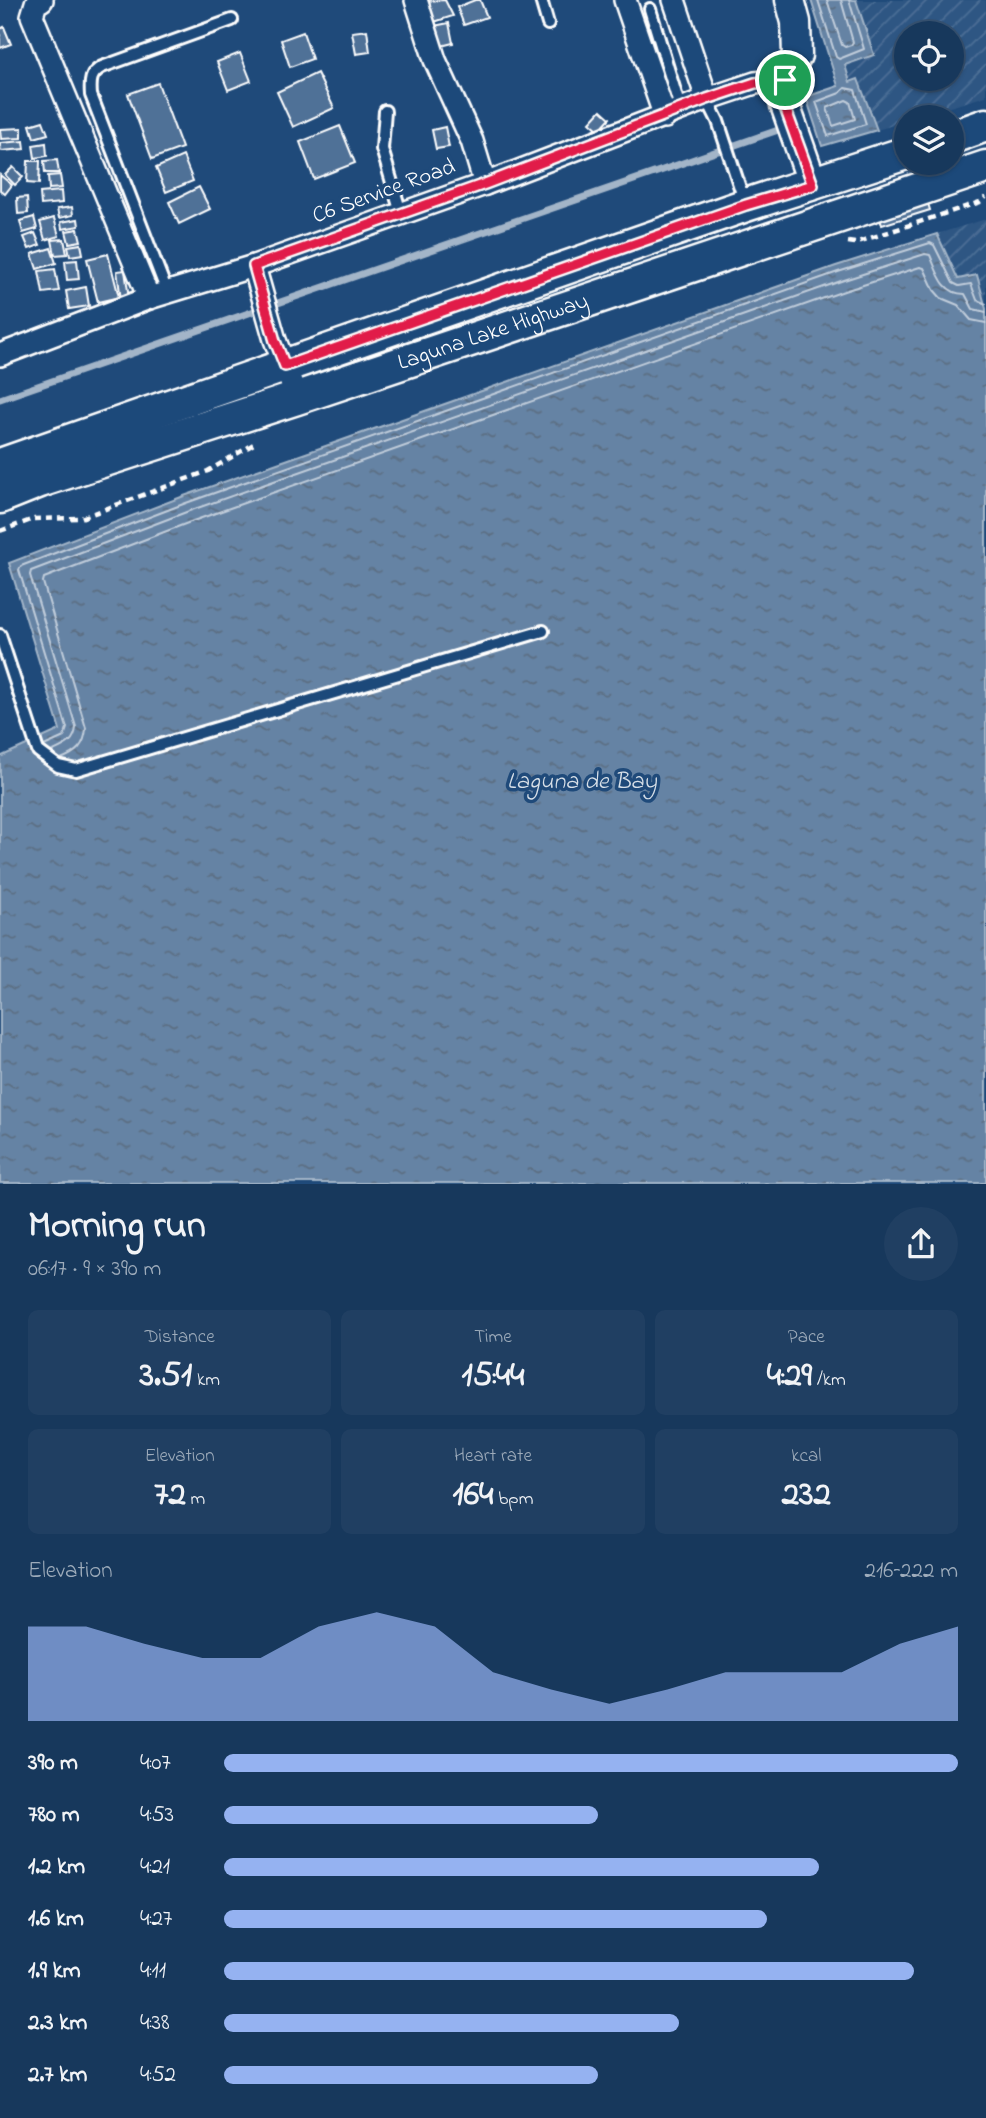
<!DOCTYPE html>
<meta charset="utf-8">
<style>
body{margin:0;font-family:"Indie Flower",sans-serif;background:#203f62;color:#f1f3f6;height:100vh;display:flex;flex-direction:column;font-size:26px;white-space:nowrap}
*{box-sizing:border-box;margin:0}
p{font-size:23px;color:#9eacbb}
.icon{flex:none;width:38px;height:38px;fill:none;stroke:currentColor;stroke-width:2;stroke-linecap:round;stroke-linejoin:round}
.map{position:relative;height:1184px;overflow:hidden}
.drawer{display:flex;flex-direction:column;background:#17385c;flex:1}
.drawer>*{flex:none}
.tools{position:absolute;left:894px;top:21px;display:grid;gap:14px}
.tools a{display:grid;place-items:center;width:70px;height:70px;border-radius:50%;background:#17385c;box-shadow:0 2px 5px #0004,0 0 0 2px #365272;font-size:35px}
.pin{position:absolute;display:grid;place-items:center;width:60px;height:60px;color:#fff;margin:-30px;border:4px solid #fff;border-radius:50%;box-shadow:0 2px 7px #0007}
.round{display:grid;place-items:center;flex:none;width:74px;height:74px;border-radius:37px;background:#203f62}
.summary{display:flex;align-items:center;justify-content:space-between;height:119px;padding:0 28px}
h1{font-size:38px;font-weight:700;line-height:52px}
.metrics{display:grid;grid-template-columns:repeat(3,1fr);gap:10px;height:119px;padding:7px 28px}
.metrics div{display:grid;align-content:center;border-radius:10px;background:#203f62;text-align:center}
.metrics b{font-size:35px;font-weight:700}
.metrics small{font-size:19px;font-weight:400}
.metrics p{font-size:19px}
.chart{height:196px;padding:14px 28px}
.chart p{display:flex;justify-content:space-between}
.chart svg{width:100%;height:126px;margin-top:7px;fill:#95b2f1;opacity:.7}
ul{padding:0 28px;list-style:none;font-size:23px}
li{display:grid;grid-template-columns:112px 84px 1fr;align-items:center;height:52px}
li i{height:18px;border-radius:9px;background:#95b2f1}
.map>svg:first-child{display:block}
.industrial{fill:url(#industrial-furrows);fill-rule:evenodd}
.water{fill:url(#water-ripples);stroke:#a3b5c8;stroke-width:2}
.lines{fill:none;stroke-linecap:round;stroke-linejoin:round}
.shore{stroke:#c1cddb;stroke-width:2}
.stream{stroke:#a3b5c8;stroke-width:7}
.building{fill:#507197;stroke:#fff;stroke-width:2}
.service-casing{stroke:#fff;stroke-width:16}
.minor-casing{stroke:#fff;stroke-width:26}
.secondary-casing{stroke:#fff;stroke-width:33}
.primary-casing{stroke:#fff;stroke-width:37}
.path{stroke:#fff;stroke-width:4.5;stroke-dasharray:7 5;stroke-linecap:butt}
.service{stroke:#1f4a7a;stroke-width:10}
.minor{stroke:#1f4a7a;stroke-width:21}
.secondary{stroke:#1f4a7a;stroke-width:28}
.primary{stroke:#1f4a7a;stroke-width:32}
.route-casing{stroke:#fff;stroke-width:14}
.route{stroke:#e11d48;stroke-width:9}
.labels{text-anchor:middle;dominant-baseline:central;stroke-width:7;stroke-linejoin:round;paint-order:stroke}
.street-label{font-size:23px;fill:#fff;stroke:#1f4a7a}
.water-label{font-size:24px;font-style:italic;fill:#d8e0e8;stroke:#1f4a7a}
</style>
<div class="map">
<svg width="986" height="1184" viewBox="0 0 986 1184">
<defs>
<pattern id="industrial-furrows" width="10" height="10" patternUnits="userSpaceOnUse" patternTransform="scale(1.75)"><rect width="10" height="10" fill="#2e5683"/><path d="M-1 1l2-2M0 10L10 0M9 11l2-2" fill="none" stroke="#4d6f96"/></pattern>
<pattern id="water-ripples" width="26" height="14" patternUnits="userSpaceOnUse" patternTransform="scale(1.75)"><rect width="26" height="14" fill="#6583a4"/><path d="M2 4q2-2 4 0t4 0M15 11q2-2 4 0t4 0" fill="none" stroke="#5b6d81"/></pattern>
</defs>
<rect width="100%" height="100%" fill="#1f4a7a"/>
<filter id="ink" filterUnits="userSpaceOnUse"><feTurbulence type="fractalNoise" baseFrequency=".0143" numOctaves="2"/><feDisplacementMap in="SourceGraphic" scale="14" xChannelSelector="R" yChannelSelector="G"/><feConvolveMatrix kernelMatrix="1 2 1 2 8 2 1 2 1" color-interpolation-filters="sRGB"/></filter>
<g filter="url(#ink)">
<!-- industrial -->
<g class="industrial">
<path d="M856,0H986V96L917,117H906V121L877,130L858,80L850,82L844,64L874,55ZM906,33H952V79H906Z"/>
<path d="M986,219V309L977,275L958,279L937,234Z"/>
</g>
<!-- water -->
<g class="water">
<path d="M811,0H856L874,55L845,65L850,82L858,79L877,130L822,146L806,97L838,86Z"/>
<path d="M937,234L958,279L977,275L986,309V1183H0V757L60,730L9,563L184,496L836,266Z"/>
</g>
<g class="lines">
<!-- shore -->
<g class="shore">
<path d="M818,0L836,57L839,59L864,49L849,0"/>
<path d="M827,0L842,45L845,47L851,45L853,42L841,0"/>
<path d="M845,88L855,90L866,124L828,136L816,102L840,93Z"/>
<path d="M846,100L850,102L855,119L833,126L827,108Z"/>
<path d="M44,746L64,737L67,728L19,570L21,566L186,503L838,272L930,243L934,245L953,283L959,286L971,284L977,300L986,304"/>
<path d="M51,752C64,746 75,743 76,727L30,575L31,571L189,511L841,281L925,254L930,255C938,273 942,294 965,294L973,309L986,312"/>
<path d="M61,759C76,753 85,746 86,728L43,582L44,578L193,521L844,291L920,267L924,268L934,290L941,298L958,305L971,320L986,323"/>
</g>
<!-- stream -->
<path class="stream" d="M0,399L787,127"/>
</g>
<!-- building -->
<g class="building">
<path d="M445,0L453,16L434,22L423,1Z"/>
<path d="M475,0H480L487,17L464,25L457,7Z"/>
<path d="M449,23L453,43L433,48L429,27Z"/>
<path d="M4,27L11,44L0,48V29Z"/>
<path d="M367,30L370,52L356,54L352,32Z"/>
<path d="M303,32L312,59L290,67L281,40Z"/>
<path d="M240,53L251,81L228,90L217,62Z"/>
<path d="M317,73L334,108L293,127L277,92Z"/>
<path d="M158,83L182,148L152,159L128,94Z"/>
<path d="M601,110L610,118L599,130L590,122Z"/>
<path d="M43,121L48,134L34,138L30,125Z"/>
<path d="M340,126L355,163L314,179L300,142Z"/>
<path d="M445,127L449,147L436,149L432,130Z"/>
<path d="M22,128V138L1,139L0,129Z"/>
<path d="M24,141L25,149L1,151L0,143Z"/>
<path d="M46,143L47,156L35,158L33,145Z"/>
<path d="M183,156L193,181L166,192L156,168Z"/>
<path d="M57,160L59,173H45L44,161Z"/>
<path d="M28,161H40L39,184L27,183Z"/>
<path d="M13,167L23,177L15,185L5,175Z"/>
<path d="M0,175L12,185L5,194L0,190Z"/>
<path d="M60,175L62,188L49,189L48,176Z"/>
<path d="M199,187L210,209L179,224L169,202Z"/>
<path d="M61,191L62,203L41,205L40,193Z"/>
<path d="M27,197L28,213L18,214L17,198Z"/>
<path d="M926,197L930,210L882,225L878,213Z"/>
<path d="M72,207L73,215L59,218L57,209Z"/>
<path d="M34,217L37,229L23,233L20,221Z"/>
<path d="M54,218L59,236L45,240L40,222Z"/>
<path d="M78,219L79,226L62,229L61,222Z"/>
<path d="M78,229L81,241L69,243L66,231Z"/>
<path d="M35,233L40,245L29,249L24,237Z"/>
<path d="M64,239L67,254L55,255L52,240Z"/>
<path d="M81,244L83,254L70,256L68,246Z"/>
<path d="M51,248L56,263L37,269L32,254Z"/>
<path d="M108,254L119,297L98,302L87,259Z"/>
<path d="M77,260L79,279L67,280L65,261Z"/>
<path d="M55,269L59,291L43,293L39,271Z"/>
<path d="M125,270L129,298L121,300L117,271Z"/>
<path d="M86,287L89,306L69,309L66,291Z"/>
</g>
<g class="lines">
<defs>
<g id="service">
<path d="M541,0L548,24"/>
<path d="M650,9L681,111"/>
<path d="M707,99L718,121L745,203"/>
<path d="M385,111L382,149L401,213"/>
<path d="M167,292L91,95C90,82 90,73 102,67L232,20"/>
<path d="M0,635L38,751L58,766L76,770L543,631"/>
</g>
<g id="minor">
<path d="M42,0L36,3L32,16L149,298"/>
<path d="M416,0L435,60L472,141L485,184"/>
<path d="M625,0L665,117"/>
<path d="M674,0L707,99"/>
<path d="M254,266L275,340L297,398"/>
<path d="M0,355L149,298L254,266L485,184L707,99L755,83L785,80"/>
</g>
<path id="secondary" d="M790,0L796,22L797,55L785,80L784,102L813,185"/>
<g id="primary">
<path d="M952,137L986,125"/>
<path d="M0,465L746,205L906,153"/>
<path id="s1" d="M0,497L40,481L297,398L986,167"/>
</g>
</defs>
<!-- service casing -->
<use href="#service" class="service-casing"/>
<!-- minor casing -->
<use href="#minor" class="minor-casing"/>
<!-- secondary casing -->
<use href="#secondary" class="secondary-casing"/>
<!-- primary casing -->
<use href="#primary" class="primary-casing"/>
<!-- path -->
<g class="path">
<path d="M848,242L855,243L980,202L986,197"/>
<path d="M0,531L34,519L81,518L208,471L257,442"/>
</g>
<!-- service -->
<use href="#service" class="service"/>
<!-- minor -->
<use href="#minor" class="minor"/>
<!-- secondary -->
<use href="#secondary" class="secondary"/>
<!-- primary -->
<use href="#primary" class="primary"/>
</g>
</g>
<g class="lines" filter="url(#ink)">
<defs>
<path id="route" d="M785,80L783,102L813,185L746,205L285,366L275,341L254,266L485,184L707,99L755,83Z"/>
</defs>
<!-- route casing -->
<use href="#route" class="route-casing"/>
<!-- route -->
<use href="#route" class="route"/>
</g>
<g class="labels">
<!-- street labels -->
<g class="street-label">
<text transform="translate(384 192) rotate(-20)">C6 Service Road</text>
<text stroke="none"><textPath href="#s1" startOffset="520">Laguna Lake Highway</textPath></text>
</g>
<!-- water labels -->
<g class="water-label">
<text x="582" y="782">Laguna de Bay</text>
</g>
</g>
</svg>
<div class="tools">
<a><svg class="icon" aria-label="locate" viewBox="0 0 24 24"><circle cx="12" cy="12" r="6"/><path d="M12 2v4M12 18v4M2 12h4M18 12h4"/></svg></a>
<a><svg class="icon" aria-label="layers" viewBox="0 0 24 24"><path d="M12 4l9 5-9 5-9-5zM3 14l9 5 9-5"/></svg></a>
</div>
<div class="pin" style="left:785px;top:80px;background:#1e9e55"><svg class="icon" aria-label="arrive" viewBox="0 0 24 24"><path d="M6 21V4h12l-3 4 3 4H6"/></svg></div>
</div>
<section class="drawer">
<div class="summary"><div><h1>Morning run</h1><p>06:17 · 9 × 390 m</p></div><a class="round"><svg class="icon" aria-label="share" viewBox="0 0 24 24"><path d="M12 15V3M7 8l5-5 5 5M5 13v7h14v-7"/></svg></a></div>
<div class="metrics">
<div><p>Distance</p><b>3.51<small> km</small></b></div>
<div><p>Time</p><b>15:44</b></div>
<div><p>Pace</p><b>4:29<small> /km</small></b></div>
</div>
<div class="metrics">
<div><p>Elevation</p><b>72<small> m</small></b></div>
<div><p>Heart rate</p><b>164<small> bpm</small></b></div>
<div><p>kcal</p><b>232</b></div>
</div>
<div class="chart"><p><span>Elevation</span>216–222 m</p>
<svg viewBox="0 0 160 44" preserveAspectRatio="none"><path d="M0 44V11L10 11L20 17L30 22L40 22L50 11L60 6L70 11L80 27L90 33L100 38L110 33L120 27L130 27L140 27L150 17L160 11V44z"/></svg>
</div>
<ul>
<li><b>390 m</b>4:07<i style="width:100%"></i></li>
<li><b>780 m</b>4:53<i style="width:51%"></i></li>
<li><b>1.2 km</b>4:21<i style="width:81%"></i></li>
<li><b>1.6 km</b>4:27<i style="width:74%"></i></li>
<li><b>1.9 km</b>4:11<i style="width:94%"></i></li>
<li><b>2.3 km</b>4:38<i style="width:62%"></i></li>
<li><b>2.7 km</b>4:52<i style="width:51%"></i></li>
</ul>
</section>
